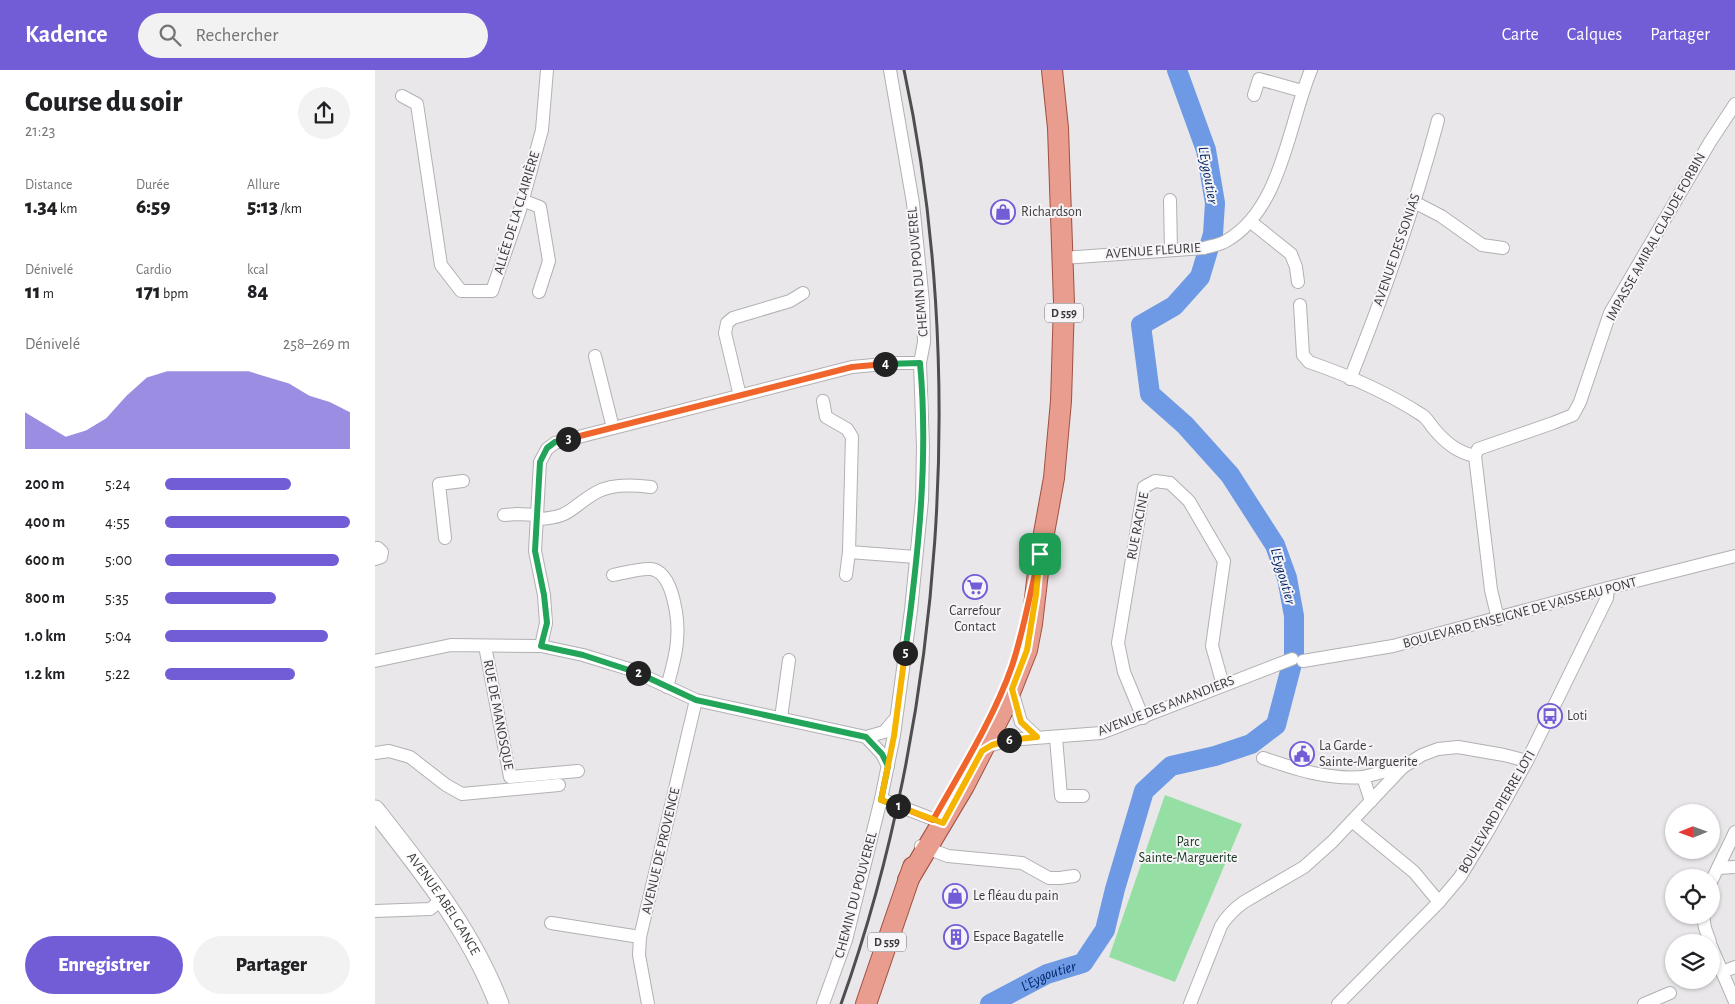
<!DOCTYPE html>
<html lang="fr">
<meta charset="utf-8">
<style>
body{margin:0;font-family:"Alegreya Sans",sans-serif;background:#f2f2f2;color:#202124;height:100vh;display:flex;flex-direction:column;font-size:19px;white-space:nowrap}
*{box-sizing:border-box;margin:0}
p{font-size:16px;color:#757577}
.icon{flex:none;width:28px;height:28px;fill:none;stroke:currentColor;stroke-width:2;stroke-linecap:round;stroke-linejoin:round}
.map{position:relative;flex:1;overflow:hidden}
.details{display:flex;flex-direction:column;background:#fff;width:375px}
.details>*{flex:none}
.needle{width:32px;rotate:269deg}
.buttons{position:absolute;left:1290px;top:734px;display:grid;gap:10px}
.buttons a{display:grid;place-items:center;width:55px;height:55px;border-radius:50%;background:#fff;box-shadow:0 1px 4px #0004;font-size:25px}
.pin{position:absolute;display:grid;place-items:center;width:42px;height:42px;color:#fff;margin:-21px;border-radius:10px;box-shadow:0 2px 8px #0006}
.km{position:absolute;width:25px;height:25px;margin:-12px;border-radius:50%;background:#222;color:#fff;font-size:14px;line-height:25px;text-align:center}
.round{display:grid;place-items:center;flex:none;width:52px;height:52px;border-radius:26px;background:#f2f2f2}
.overview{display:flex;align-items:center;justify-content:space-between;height:85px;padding:0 25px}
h1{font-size:28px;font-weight:800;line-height:38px}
.stats{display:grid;grid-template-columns:repeat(3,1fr);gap:8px;height:85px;padding:5px 25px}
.stats div{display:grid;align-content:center}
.stats b{font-size:21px;font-weight:800}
.stats small{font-size:14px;font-weight:400}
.stats p{font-size:14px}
.chart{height:140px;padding:10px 25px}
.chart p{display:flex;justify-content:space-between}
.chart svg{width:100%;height:90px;margin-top:5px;fill:#725dd7;opacity:.7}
.primary-button{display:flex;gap:10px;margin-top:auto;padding:10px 25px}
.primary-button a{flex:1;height:58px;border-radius:30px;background:#725dd7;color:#fff;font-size:20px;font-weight:800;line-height:58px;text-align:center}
.primary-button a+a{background:#f2f2f2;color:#202124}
ul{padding:0 25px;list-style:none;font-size:16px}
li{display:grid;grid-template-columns:80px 60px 1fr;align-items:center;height:38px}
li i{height:12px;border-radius:6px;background:#725dd7}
header{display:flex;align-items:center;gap:30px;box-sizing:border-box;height:70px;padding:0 25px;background:#725dd7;color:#fff}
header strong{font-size:24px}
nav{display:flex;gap:28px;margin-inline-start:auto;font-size:18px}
.search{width:350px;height:45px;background:#f2f2f2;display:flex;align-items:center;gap:12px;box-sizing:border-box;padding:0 18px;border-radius:28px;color:#757577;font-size:19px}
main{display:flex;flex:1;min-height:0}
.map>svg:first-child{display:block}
.green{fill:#95dfa4}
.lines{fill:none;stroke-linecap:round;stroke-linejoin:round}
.river{stroke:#6d99e5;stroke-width:20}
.minor-casing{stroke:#b2b0b3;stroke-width:14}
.secondary-casing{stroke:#b2b0b3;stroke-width:21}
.primary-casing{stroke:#a15041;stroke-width:22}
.minor{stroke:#fff;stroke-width:12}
.secondary{stroke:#fff;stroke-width:19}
.primary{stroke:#e89d8e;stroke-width:20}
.rail{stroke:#4f4e4f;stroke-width:3}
.split-1-casing{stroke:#fff;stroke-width:10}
.split-2-casing{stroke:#fff;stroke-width:10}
.split-3-casing{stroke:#fff;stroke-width:10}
.split-4-casing{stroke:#fff;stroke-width:10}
.split-5-casing{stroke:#fff;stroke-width:10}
.split-6-casing{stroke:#fff;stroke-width:10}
.split-7-casing{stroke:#fff;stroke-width:10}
.split-1{stroke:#f0652b;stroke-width:6}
.split-2{stroke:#22a559;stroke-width:6}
.split-3{stroke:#22a559;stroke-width:6}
.split-4{stroke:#f0652b;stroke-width:6}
.split-5{stroke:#22a559;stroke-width:6}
.split-6{stroke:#f5b400;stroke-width:6}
.split-7{stroke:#f5b400;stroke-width:6}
.labels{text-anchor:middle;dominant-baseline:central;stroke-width:4;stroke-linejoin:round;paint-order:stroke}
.shield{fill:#f6f4f7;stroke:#747274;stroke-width:1}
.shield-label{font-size:12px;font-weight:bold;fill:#3c3b3c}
.poi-label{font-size:14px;fill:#3c3b3c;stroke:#f6f4f7;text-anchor:start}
.street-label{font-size:14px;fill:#3c3b3c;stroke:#f6f4f7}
.park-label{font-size:14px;fill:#173a20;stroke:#f6f4f7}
.water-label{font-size:15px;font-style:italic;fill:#012667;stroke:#f6f4f7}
</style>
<header>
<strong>Kadence</strong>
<div class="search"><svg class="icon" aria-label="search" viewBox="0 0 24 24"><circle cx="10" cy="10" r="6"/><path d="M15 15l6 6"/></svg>Rechercher</div>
<nav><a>Carte</a><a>Calques</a><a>Partager</a></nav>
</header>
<main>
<section class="details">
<div class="overview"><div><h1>Course du soir</h1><p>21:23</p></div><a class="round"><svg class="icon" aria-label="share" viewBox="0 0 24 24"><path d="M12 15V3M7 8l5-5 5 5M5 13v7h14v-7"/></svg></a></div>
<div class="stats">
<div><p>Distance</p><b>1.34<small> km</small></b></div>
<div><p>Durée</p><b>6:59</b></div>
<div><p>Allure</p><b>5:13<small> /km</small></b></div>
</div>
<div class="stats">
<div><p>Dénivelé</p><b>11<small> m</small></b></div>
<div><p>Cardio</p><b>171<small> bpm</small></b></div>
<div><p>kcal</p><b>84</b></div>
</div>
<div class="chart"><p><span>Dénivelé</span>258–269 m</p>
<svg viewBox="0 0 160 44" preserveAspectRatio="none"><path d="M0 44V26L10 32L20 38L30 35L40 29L50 18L60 9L70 6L80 6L90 6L100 6L110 6L120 9L130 12L140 18L150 21L160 26V44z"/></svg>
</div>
<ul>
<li><b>200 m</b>5:24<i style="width:68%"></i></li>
<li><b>400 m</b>4:55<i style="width:100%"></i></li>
<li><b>600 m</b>5:00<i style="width:94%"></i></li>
<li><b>800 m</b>5:35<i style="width:60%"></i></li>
<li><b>1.0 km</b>5:04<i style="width:88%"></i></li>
<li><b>1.2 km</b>5:22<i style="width:70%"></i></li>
</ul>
<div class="primary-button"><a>Enregistrer</a><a>Partager</a></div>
</section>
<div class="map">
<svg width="1360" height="934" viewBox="0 0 1360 934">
<rect width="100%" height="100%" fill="#e9e7e9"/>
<!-- green -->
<path class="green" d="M790,725L867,754L800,912L734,887Z"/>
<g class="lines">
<!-- river -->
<path class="river" id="s1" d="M615,934L672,904L708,893L730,860L740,819L769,721L796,696L840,686L876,674L901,655L919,586V546L912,508L900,475L855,405L810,355L775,324L766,255L799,236L825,207L838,164L840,133L831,80L802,0"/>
<defs>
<g id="minor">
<path d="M879,25L884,9L927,21"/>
<path d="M27,26L42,34L66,195L86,221H117L145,140L167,60L172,0"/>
<path d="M147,130L165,137L174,191L164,222"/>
<path d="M795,130L796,180"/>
<path d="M1039,132L1066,146L1107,175L1128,178"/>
<path d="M876,152L916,184L921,197L923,212"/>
<path d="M688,188L829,178C836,176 845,175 851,171C907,139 913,55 936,0"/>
<path d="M925,235L928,285L934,292C972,305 1013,323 1047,345C1052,348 1055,354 1059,359C1071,373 1082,382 1100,386"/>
<path d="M220,286L238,358"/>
<path d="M975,309C1009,224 1040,138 1063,50"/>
<path d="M365,326L350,263L352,253L358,248L415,231L428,223"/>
<path d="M448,331L451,347L472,359L477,367L474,482L471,505"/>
<path d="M129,445L142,444L162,445"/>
<path d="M162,449C197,448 195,437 222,422C236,414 260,415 276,417"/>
<path d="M70,468L64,414L88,411"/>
<path d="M0,478H3L7,482L6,487L0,489"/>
<path d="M474,482L541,487"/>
<path d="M238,505C248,503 266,498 276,499C299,502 304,552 302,571C301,586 296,602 292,617"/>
<path d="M1123,549L1116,520L1100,386L1103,379L1178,353L1198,345L1205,332L1235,243L1335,72L1360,34"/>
<path d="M110,576L135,707L203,701"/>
<path d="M166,576L171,553L169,525L160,481L165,392L172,379L180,373L477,297L520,293H545"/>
<path d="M0,591L76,575L166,576L208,585L254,599L321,630L491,667L509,662L521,648"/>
<path d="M928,591L1018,576L1233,518L1360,486"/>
<path d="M637,621L646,652L662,667"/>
<path d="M406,648L414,590"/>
<path d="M768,648L749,602L743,573L769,417L780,411L795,413L814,431L849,491L837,576L848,615"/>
<path d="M491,667L507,684L513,696"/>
<path d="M681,668L686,726H708"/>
<path d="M608,680L617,675L633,670L726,663L917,589"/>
<path d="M0,683L14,681L35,687L71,715L87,724L184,715"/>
<path d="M888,688C921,699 952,710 988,707L996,731"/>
<path d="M988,707L1028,697"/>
<path d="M506,729L568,753"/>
<path d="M977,751L1039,802L1064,832"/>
<path d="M546,776L573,786L647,793L674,808H685L699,806"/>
<path d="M1343,798L1360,797"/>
<path d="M1336,812L1360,762"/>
<path d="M0,841L55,839L68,829"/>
<path d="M1328,845L1330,858L1335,872"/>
<path d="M176,853L265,867"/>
<path d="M1336,876L1360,932"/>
<path d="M1347,902L1360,897"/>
<path d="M273,934L264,885L265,867L321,630"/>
<path d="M448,934L471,870L506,729L519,665L536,540L547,430L548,377L545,293L549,272L548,232L538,133L515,0"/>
<path d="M815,934L846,856C852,846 859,839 869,832L929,797L957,772L1028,697L1047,685L1063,679L1083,677L1129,685L1152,691"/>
<path d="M963,934L1064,832L1085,807L1113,761L1152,691L1232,528L1233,518"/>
<path d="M1269,934L1295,923"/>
</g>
<g id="secondary">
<path id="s2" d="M0,740C48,801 96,861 124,934"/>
</g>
<g id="primary">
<path d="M533,810L589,716L629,638L652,580L657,554L665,485L679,408L686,331L689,233L683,58L677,0"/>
<path d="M491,934L538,797"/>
</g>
</defs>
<!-- minor casing -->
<use href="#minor" class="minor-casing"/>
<!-- secondary casing -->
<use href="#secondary" class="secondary-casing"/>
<!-- primary casing -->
<use href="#primary" class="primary-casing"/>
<!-- minor -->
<use href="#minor" class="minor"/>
<!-- secondary -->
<use href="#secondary" class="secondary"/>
<!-- primary -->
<use href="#primary" class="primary"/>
<!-- rail -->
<path class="rail" d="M466,934C568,649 593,296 529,0"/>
</g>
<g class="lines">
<defs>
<path id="split-1" d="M523,736L558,750C585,702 619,648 637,596C649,560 655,521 665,484"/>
<path id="split-2" d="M263,603L321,630L491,667L507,684L513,696L506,730L523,736"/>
<path id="split-3" d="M193,369L180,372L172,378L165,392L160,481L169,525L172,553L166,576L208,585L263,603"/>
<path id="split-4" d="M193,369L477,297L510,294"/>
<path id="split-5" d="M510,294L545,293C554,389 543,487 530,583"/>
<path id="split-6" d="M530,583L519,666L506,730L568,753L607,681L617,675L634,670"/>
<path id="split-7" d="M634,670L662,667L646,652L637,619L652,580L661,525L665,484"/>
</defs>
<!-- split-1 casing -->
<use href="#split-1" class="split-1-casing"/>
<!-- split-2 casing -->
<use href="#split-2" class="split-2-casing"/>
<!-- split-3 casing -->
<use href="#split-3" class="split-3-casing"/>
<!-- split-4 casing -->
<use href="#split-4" class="split-4-casing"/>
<!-- split-5 casing -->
<use href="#split-5" class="split-5-casing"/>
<!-- split-6 casing -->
<use href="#split-6" class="split-6-casing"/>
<!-- split-7 casing -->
<use href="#split-7" class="split-7-casing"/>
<!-- split-1 -->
<use href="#split-1" class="split-1"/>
<!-- split-2 -->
<use href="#split-2" class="split-2"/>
<!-- split-3 -->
<use href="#split-3" class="split-3"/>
<!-- split-4 -->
<use href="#split-4" class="split-4"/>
<!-- split-5 -->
<use href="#split-5" class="split-5"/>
<!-- split-6 -->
<use href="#split-6" class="split-6"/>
<!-- split-7 -->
<use href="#split-7" class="split-7"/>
</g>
<!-- icons -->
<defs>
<symbol id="shop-ring" viewBox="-11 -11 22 22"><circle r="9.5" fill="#f6f4f7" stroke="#725dd7" stroke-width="1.5"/><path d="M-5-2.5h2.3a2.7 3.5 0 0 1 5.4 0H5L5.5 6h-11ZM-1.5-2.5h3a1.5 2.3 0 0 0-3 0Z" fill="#725dd7"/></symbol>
<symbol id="supermarket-ring" viewBox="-11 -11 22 22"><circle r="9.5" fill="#f6f4f7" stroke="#725dd7" stroke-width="1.5"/><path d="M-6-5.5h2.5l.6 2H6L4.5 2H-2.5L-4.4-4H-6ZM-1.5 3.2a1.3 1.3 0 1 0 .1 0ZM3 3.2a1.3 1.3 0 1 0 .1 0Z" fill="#725dd7"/></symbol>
<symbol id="bus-ring" viewBox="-11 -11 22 22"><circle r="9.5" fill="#f6f4f7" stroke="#725dd7" stroke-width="1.5"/><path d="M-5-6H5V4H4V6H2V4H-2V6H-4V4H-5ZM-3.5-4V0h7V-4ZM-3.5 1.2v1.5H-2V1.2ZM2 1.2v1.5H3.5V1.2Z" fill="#725dd7"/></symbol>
<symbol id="civic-ring" viewBox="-11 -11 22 22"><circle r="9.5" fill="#f6f4f7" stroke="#725dd7" stroke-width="1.5"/><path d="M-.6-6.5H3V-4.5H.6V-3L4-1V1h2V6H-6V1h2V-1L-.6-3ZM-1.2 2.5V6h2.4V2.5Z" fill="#725dd7"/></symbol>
<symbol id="building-ring" viewBox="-11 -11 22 22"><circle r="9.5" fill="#f6f4f7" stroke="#725dd7" stroke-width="1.5"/><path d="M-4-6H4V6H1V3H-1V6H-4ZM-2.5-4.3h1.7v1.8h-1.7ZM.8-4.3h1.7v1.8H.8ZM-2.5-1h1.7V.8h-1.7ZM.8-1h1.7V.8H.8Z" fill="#725dd7"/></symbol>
</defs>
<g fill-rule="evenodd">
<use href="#shop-ring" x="614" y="128" width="28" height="28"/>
<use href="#supermarket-ring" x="586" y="503" width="28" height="28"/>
<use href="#bus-ring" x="1161" y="632" width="28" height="28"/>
<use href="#civic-ring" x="913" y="670" width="28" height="28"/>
<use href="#shop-ring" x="566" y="812" width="28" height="28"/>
<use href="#building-ring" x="567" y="853" width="28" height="28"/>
</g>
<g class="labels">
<!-- shield labels -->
<g class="shield">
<rect x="670" y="233.5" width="38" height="19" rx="4"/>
<rect x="493" y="862.5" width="38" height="19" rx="4"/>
</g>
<g class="shield-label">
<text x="689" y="243">D 559</text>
<text x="512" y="872">D 559</text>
</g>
<!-- poi labels -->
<g class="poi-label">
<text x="646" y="142">Richardson</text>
<text x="600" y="541" text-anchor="middle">Carrefour<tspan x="600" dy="16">Contact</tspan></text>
<text x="1192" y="646">Loti</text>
<text x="944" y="676">La Garde -<tspan x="944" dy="16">Sainte-Marguerite</tspan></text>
<text x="598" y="826">Le fléau du pain</text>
<text x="598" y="867">Espace Bagatelle</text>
</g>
<!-- street labels -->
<g class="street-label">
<text transform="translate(142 143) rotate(-73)">ALLÉE DE LA CLAIRIÈRE</text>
<text transform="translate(1281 167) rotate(-61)">IMPASSE AMIRAL CLAUDE FORBIN</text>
<text transform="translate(1022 180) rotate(-71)">AVENUE DES SONIAS</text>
<text transform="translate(778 181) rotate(-4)">AVENUE FLEURIE</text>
<text transform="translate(543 202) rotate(-95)">CHEMIN DU POUVEREL</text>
<text transform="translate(763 456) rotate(-79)">RUE RACINE</text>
<text transform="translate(1145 543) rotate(-15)">BOULEVARD ENSEIGNE DE VAISSEAU PONT</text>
<text transform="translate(791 636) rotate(-21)">AVENUE DES AMANDIERS</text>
<text transform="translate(123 645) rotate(79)">RUE DE MANOSQUE</text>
<text transform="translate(1122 742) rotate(-60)">BOULEVARD PIERRE LOTI</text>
<text transform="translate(286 781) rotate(-77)">AVENUE DE PROVENCE</text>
<text transform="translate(481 825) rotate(-75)">CHEMIN DU POUVEREL</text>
<text stroke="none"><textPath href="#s2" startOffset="116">AVENUE ABEL GANCE</textPath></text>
</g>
<!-- park labels -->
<g class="park-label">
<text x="813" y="772">Parc<tspan x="813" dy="16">Sainte-Marguerite</tspan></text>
</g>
<!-- water labels -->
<g class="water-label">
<text transform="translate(833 105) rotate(80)">L'Eygoutier</text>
<text transform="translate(908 506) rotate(74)">L'Eygoutier</text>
<text stroke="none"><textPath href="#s1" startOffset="65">L'Eygoutier</textPath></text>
</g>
</g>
</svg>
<div class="buttons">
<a><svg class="needle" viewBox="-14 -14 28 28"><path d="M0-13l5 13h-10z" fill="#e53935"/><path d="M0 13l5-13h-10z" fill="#757577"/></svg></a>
<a><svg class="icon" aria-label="locate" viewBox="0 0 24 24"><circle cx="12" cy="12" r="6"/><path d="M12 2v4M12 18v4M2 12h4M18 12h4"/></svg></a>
<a><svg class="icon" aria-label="layers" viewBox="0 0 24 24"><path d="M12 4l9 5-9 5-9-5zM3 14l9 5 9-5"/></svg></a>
</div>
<div class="pin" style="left:665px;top:484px;background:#1e9e55"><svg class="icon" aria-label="arrive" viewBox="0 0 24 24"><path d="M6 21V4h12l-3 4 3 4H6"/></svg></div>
<b class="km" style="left:523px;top:736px">1</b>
<b class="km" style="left:263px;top:603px">2</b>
<b class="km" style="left:193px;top:369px">3</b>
<b class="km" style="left:510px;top:294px">4</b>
<b class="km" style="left:530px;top:583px">5</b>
<b class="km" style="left:634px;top:670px">6</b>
</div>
</main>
